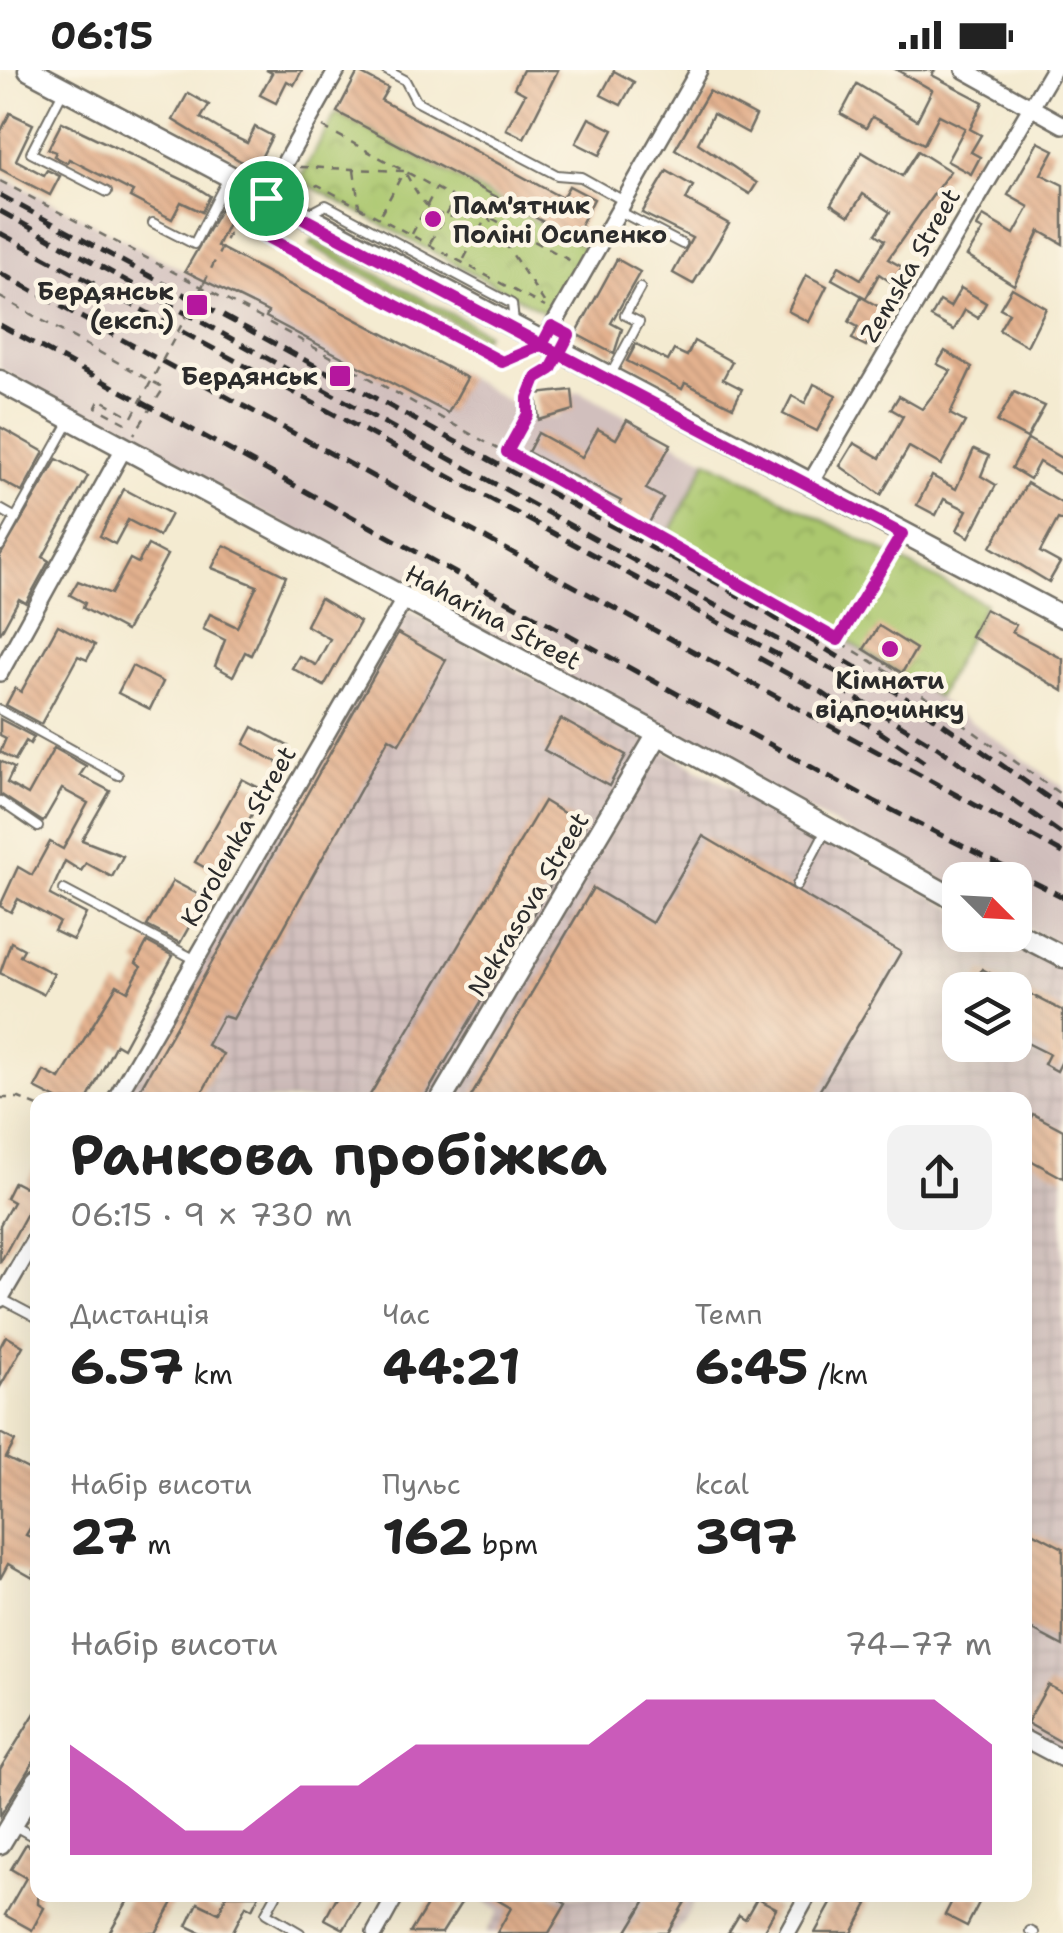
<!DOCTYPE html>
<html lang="uk">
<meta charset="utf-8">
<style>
body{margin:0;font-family:"Shantell Sans",sans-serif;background:#f2f2f2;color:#222;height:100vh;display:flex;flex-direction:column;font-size:38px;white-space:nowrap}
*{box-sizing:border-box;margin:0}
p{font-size:32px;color:#767676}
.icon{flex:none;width:55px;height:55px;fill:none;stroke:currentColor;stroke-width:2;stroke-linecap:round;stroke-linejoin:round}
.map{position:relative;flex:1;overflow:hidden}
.details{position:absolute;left:30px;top:1022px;width:1002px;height:810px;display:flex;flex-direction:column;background:#fff;border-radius:20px;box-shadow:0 10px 40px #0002}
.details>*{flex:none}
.needle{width:65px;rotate:114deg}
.fabs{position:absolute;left:942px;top:792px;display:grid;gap:20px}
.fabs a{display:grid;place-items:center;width:90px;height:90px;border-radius:20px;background:#fff;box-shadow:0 10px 40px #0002;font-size:50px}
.pin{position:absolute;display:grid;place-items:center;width:85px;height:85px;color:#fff;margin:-42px;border:5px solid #fff;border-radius:50%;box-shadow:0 2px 10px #0007}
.round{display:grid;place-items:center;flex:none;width:105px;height:105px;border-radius:20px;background:#f2f2f2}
.headline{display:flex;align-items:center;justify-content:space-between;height:170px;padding:0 40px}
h1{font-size:55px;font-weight:700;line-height:75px}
.stats{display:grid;grid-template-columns:repeat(3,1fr);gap:15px;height:170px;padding:10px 40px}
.stats div{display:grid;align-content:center}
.stats b{font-size:50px;font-weight:700}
.stats small{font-size:28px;font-weight:400}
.stats p{font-size:28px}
.chart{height:280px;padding:20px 40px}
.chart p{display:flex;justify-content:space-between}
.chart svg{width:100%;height:180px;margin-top:10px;fill:#b5179e;opacity:.7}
.status{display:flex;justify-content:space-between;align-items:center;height:70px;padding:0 50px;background:#fff;direction:ltr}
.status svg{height:28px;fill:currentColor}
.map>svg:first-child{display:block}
.industrial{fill:url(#industrial-grid);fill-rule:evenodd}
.railway{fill:#d1bfbd}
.grass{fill:#abc76e;stroke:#6b794c;stroke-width:2.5}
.park{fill:url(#park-crowns);stroke:#6b794c;stroke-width:2.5}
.building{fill:url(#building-back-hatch)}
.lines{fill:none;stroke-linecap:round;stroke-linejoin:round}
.lane-casing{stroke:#716e65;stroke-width:12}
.street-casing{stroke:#716e65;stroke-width:20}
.secondary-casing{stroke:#716e65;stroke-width:25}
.path{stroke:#716e65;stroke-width:2.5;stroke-dasharray:8 8;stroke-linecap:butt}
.lane{stroke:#fff;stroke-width:8}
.street{stroke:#fff;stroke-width:15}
.secondary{stroke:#fff;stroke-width:20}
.rail{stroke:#2b2b2b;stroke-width:5;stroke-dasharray:15 8;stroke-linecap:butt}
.path-bridge{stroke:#716e65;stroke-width:2.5;stroke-dasharray:8 8;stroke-linecap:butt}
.route-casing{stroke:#fff;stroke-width:20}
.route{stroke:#b5179e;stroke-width:12}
.poi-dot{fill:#b5179e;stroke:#fcf5e5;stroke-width:4}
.labels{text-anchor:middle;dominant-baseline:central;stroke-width:9;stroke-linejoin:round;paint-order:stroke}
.poi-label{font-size:25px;font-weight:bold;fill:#2b2b2b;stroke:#fcf5e5;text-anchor:end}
.street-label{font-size:25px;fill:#2b2b2b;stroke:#fcf5e5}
</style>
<div class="status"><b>06:15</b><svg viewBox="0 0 49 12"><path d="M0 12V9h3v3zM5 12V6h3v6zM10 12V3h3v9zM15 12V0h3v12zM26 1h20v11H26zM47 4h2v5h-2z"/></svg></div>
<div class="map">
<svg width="1063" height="1863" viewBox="0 0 1063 1863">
<defs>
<pattern id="industrial-grid" width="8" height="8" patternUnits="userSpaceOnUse" patternTransform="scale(2.5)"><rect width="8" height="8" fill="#d1bfbd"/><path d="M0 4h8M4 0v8" fill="none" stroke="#b4a4a3"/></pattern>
<pattern id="park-crowns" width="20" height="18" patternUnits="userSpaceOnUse" patternTransform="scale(2.5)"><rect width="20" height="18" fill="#abc76e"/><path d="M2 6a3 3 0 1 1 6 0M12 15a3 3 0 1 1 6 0" fill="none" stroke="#93ab5f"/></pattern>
<pattern id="building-back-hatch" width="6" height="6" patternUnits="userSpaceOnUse" patternTransform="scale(2.5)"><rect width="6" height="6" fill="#e3b18e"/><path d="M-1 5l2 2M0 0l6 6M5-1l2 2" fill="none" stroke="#c3987b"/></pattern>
</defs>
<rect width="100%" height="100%" fill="#fcf5e5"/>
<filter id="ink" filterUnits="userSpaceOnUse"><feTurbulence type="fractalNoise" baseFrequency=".01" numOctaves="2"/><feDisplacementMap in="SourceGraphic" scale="20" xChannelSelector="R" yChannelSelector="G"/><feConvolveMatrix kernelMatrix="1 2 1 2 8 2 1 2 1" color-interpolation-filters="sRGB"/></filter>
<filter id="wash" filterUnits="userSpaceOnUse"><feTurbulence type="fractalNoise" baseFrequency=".0048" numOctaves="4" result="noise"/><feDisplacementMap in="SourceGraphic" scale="40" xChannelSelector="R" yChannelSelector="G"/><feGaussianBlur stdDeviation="2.25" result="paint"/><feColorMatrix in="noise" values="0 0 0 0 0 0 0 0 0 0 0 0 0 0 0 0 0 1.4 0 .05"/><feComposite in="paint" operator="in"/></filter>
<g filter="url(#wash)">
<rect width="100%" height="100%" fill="#f4ebd1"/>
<!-- industrial -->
<g class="industrial">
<path d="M400,536L960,842V865H1002L1063,898V1688L1025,1667V1030H115ZM960,920H1015V975H960Z"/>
<path d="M474,1825H699L676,1863H486L500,1840Z"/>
</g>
<!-- railway -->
<path class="railway" d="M0,105L200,209L217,176L468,307L538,350L559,347L572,323L580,322L707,390L668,467L902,603L1063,717V877L1015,852V810H960V823L0,299Z"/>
<!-- grass -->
<path class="grass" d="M313,170L486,263L483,268L310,175Z"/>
<!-- park -->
<g class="park">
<path d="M336,43L586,178L550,245L299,110Z"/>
<path d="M707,390L985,534L938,627L774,526L668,467Z"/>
</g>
<g id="blocks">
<!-- building -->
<g class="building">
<path d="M266,0H302L294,15L287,11L276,33L260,25L272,3Z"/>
<path d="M523,0H558L524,68L506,59L525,24L514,18Z"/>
<path d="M897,0H935L932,5L983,32L970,59L981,65L971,82L980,87L971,104L947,91L965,58L939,45L924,74L872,47L866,58L841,44L857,14L917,50L932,20Z"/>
<path d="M614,1L634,12L621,35L601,25Z"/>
<path d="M358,2L388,18L381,30L551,122L562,128L569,116L594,129L574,168L337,42Z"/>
<path d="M709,21L756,46L748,63L713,44L698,73L757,113L750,124L675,79Z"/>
<path d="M188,23L209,35L201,48L226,63L247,73L255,57L272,66L258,94L247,95L173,50Z"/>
<path d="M10,43L33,54L16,90L44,105L47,100L60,106L50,125L0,99V63Z"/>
<path d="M589,48L613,60L600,85L576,73Z"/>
<path d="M62,52L190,113L210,126L202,142L181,132L172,149L130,127L133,122L69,89L67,93L54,86L56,82L48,79Z"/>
<path d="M1038,72L1054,80L1041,104L1063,115V174L1040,161L1014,215L967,186L983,160L977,157L983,146L1014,164L1029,137L1008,125Z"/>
<path d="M918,81L950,101L888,189L902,197L892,213L879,204L866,228L832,209L839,196L861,209L885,170L876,164L890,142L863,124L849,146L831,134L862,82L902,106Z"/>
<path d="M667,101L693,116L686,130L729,154L693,214L673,203L692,168L642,143Z"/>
<path d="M224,133L235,139L217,176L467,308L448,343L266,247L268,242L185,201Z"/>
<path d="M617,189L640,202L611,253L622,259L614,284L576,264Z"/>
<path d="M806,205L827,216L809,252L788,241Z"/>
<path d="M961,218L986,233L978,248L965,240L954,260L931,247L940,231L950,237Z"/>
<path d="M1012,218L1046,238L1027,276L999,260L1009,243L1000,238Z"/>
<path d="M861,227L885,240L866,276L852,269L858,257L849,252Z"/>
<path d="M694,271L732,292L723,309L742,319L733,337L685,313L682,319L627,291L636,274L668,291L674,280L687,286Z"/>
<path d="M945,281L972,297L950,344L965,352L941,395L909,377L881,425L840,396L854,373L880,388L903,346L891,339L899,326L922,339L951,301L937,294Z"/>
<path d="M814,314L836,325L817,361L783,344L792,326L805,333Z"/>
<path d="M572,320L574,340L539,350L536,324Z"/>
<path d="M1014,322L1045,336L1027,368L997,352Z"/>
<path d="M627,350L671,374L646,419L663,428L646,458L616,440L621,431L528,382L538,363L582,387L598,359L616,369Z"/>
<path d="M0,357L44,382L22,422L0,410Z"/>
<path d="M1028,369L1063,389V406L1039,392L1030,409L1012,398Z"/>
<path d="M974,379L989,386L981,406L996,415L969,467L957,460L967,440L944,429L936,445L917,435L932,406L956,419Z"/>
<path d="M57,389L88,406L43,487L49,491L26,533L19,529L0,564V486Z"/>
<path d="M1027,413L1063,434V451L1058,449L1040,482L1060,493L1049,512L991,477Z"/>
<path d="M124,419L171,444L159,466L128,450L115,474L100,466Z"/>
<path d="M148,475L167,485L126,561L83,538L85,533L70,525L78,511L111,524L130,489L138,493Z"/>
<path d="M224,475L286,506L251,585L245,582L233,606L215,596L225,570L203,559L210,544L237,557L257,516L212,498Z"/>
<path d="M320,528L360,552L324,616L292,598L299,586L316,595L330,569L306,555Z"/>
<path d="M985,539L1016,555L1012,562L1063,589V621L971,566Z"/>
<path d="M58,555L95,575L87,590L78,586L41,654L6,635L15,618L21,622Z"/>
<path d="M879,556L916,579L902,603L864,579Z"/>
<path d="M398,563L446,590L399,674L389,668L233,949L223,946L207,975L223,984L198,1030H134Z"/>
<path d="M132,596L163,612L150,639L118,623Z"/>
<path d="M0,649L34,667L30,674L26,671L15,690L0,682L6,668L0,665Z"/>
<path d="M561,649L626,685L609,716L544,680Z"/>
<path d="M253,657L288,676L279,693L244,674Z"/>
<path d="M54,678L86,696L80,705L110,721L82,770L123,786L112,807L86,793L81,801L65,791L50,825L86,844L73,870L54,861L59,852L18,829L11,842L0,836L18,797L32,805L50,772L63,779L88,733L62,719L43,752L0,724V691L14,698L7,713L28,725Z"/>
<path d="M242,709L265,721L218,805L195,792Z"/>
<path d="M544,731L585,756L423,1030H367Z"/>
<path d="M703,766L901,882L814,1030H469L593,818L652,853Z"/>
<path d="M173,811L205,828L180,873L147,856Z"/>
<path d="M11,872L24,879L20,886L54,904L43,924L0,903Z"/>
<path d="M147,872L173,886L123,978L116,974L87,1030H59L35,1018L44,1001L60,1009L117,915L128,921L141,897L136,893Z"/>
<path d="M982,899L1063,941V989L1057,1001L1044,994L1049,984L1015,967V920H988L975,913Z"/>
<path d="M1033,1044L1063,1060V1108L1025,1087V1058Z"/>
<path d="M38,1091V1123L0,1193V1155L13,1132L6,1128L14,1112L24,1117Z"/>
<path d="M6,1266L23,1276L0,1317V1277Z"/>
<path d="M0,1363L15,1371L6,1388L38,1404V1445L26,1465L38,1471L33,1508L8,1494L0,1509Z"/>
<path d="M1025,1458L1063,1478V1576L1025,1556Z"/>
<path d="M1048,1615L1063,1623V1673L1027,1653Z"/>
<path d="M38,1638V1684L0,1746V1699Z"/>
<path d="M26,1774L38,1781V1834L44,1838L32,1860L5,1845L26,1808L11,1799Z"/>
<path d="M131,1825H177L156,1863H109Z"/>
<path d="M226,1825H259L252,1839L246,1836L232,1863H202L187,1856L198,1833L219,1843Z"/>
<path d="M338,1825H363L344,1859L325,1849Z"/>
<path d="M433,1825H466L442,1863H410Z"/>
<path d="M489,1825H551L566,1834L549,1863H497L511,1838Z"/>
<path d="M649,1825H689L667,1863H626Z"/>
<path d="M836,1825H851L868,1834L852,1863H815Z"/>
<path d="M955,1825H983L967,1856L945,1845Z"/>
<path d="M757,1828L776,1838L764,1860L769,1863H728L739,1845L745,1849Z"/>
</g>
</g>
</g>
<g filter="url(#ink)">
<use href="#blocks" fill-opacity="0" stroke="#716e65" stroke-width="2.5"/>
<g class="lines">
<defs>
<g id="lane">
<path d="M386,0L405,10L416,31L557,105L581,107L624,131"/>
<path d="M63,21L31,83L107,122"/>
<path d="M265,128V166L502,292L542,275"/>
<path d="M619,141L682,174"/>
<path d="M311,143L326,135L512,234L514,252"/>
<path d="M153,153L194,174L228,108"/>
<path d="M610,306L639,252L625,245L640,218"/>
<path d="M0,439L16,448"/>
<path d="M0,476L71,349"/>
<path d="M0,640L118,705"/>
<path d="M0,731L38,757"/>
<path d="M797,815L825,762"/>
<path d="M64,820L196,890"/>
<path d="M2,1229L38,1248"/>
<path d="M11,1754L38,1769"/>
<path d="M276,1825L266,1843L300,1863"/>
<path d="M1030,1861L1034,1863"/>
</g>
<g id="street">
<path d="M964,0L1063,55"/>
<path d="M265,128L337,0"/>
<path d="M542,275L699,0"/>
<path d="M809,415L1053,0"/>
<path d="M0,603L124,378"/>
<path d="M115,1030L405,528"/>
<path d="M0,1229L38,1164"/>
<path d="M1025,1669L1063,1689"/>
<path d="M375,1863L396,1825"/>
<path d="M787,1863L808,1825"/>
</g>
<g id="secondary">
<path d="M29,0L1063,547"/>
<path d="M0,311L658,664L960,832"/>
<path d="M1015,862L1063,887"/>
<path d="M441,1030L658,664"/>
<path d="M0,1773L38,1710"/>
</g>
</defs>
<!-- lane casing -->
<use href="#lane" class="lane-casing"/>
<!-- street casing -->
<use href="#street" class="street-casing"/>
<!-- secondary casing -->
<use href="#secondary" class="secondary-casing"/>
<!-- path -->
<g class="path">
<path d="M323,57L571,191"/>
<path d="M300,97L404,101L380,146"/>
<path d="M354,100L359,136"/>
<path d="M406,104C431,149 436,149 486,146"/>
<path d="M0,111L259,247L771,530L896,606L1063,726"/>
<path d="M301,123L318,115L545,237"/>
<path d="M412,164L436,118"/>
<path d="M430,173L455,128"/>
<path d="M464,189L487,146L546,235"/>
<path d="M204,213L243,135"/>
<path d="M0,227L164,318L134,364"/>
<path d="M126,353L96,337L100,329L132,347"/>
<path d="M508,381C514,370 526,355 528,342C531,321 532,312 551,299"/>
<path d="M839,569L894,477"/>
<path d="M0,1028H19L38,1036"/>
</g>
<!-- lane -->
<use href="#lane" class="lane"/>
<!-- street -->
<use href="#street" class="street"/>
<!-- secondary -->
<use href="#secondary" class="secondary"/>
<!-- rail -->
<g class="rail">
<path d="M0,125L724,517L909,630L1063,738"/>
<path d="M0,141L860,615"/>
<path d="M0,163L780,586"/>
<path d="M0,203L1063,783"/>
<path d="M0,255L874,731L1063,827"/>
<path d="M759,588L821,622L924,692"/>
<path d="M837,617L937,677L1063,765"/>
</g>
<!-- path-bridge -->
<path class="path-bridge" d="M132,347L204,213"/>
</g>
</g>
<g class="lines" filter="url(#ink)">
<defs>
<path id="route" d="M266,128L303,148L542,275L559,284L551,299L536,308L528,328V344L507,382L838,570L902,464L559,284L569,265L552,256L542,275L502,292L265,166L266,128"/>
</defs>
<!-- route casing -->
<use href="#route" class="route-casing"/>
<!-- route -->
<use href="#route" class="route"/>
</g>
<!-- markers -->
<g class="poi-dot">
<circle cx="433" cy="149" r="10"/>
<rect x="185" y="223" width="24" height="24" rx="5"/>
<rect x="328" y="294" width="24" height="24" rx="5"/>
<circle cx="890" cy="579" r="10"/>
</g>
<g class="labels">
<!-- poi labels -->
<g class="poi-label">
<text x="453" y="135" text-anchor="start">Пам'ятник<tspan x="453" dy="29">Поліні Осипенко</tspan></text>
<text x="174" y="221">Бердянськ<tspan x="174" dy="29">(експ.)</tspan></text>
<text x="318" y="306">Бердянськ</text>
<text x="890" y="610" text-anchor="middle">Кімнати<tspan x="890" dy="29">відпочинку</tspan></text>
</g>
<!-- street labels -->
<g class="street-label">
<text transform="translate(910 195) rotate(-60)">Zemska Street</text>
<text transform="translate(493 547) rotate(28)">Haharina Street</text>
<text transform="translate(238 766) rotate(-60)">Korolenka Street</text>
<text transform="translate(528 834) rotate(-59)">Nekrasova Street</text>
</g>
</g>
</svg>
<div class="fabs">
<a><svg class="needle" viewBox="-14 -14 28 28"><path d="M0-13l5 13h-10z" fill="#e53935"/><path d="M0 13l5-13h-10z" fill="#767676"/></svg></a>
<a><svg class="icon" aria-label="layers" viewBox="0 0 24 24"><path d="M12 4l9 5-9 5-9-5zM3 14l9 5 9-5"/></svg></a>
</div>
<div class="pin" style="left:266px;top:128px;background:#1e9e55"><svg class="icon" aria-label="arrive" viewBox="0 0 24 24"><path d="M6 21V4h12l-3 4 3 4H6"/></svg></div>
<section class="details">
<div class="headline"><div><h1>Ранкова пробіжка</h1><p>06:15 · 9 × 730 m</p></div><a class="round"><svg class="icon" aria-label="share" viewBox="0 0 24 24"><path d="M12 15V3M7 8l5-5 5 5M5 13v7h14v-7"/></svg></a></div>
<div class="stats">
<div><p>Дистанція</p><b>6.57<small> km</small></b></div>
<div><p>Час</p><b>44:21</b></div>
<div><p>Темп</p><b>6:45<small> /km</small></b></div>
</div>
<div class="stats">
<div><p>Набір висоти</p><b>27<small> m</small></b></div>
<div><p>Пульс</p><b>162<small> bpm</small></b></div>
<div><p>kcal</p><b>397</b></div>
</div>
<div class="chart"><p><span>Набір висоти</span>74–77 m</p>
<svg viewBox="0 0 160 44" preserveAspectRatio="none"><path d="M0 44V17L10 27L20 38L30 38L40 27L50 27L60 17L70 17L80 17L90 17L100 6L110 6L120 6L130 6L140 6L150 6L160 17V44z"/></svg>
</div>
</section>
</div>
